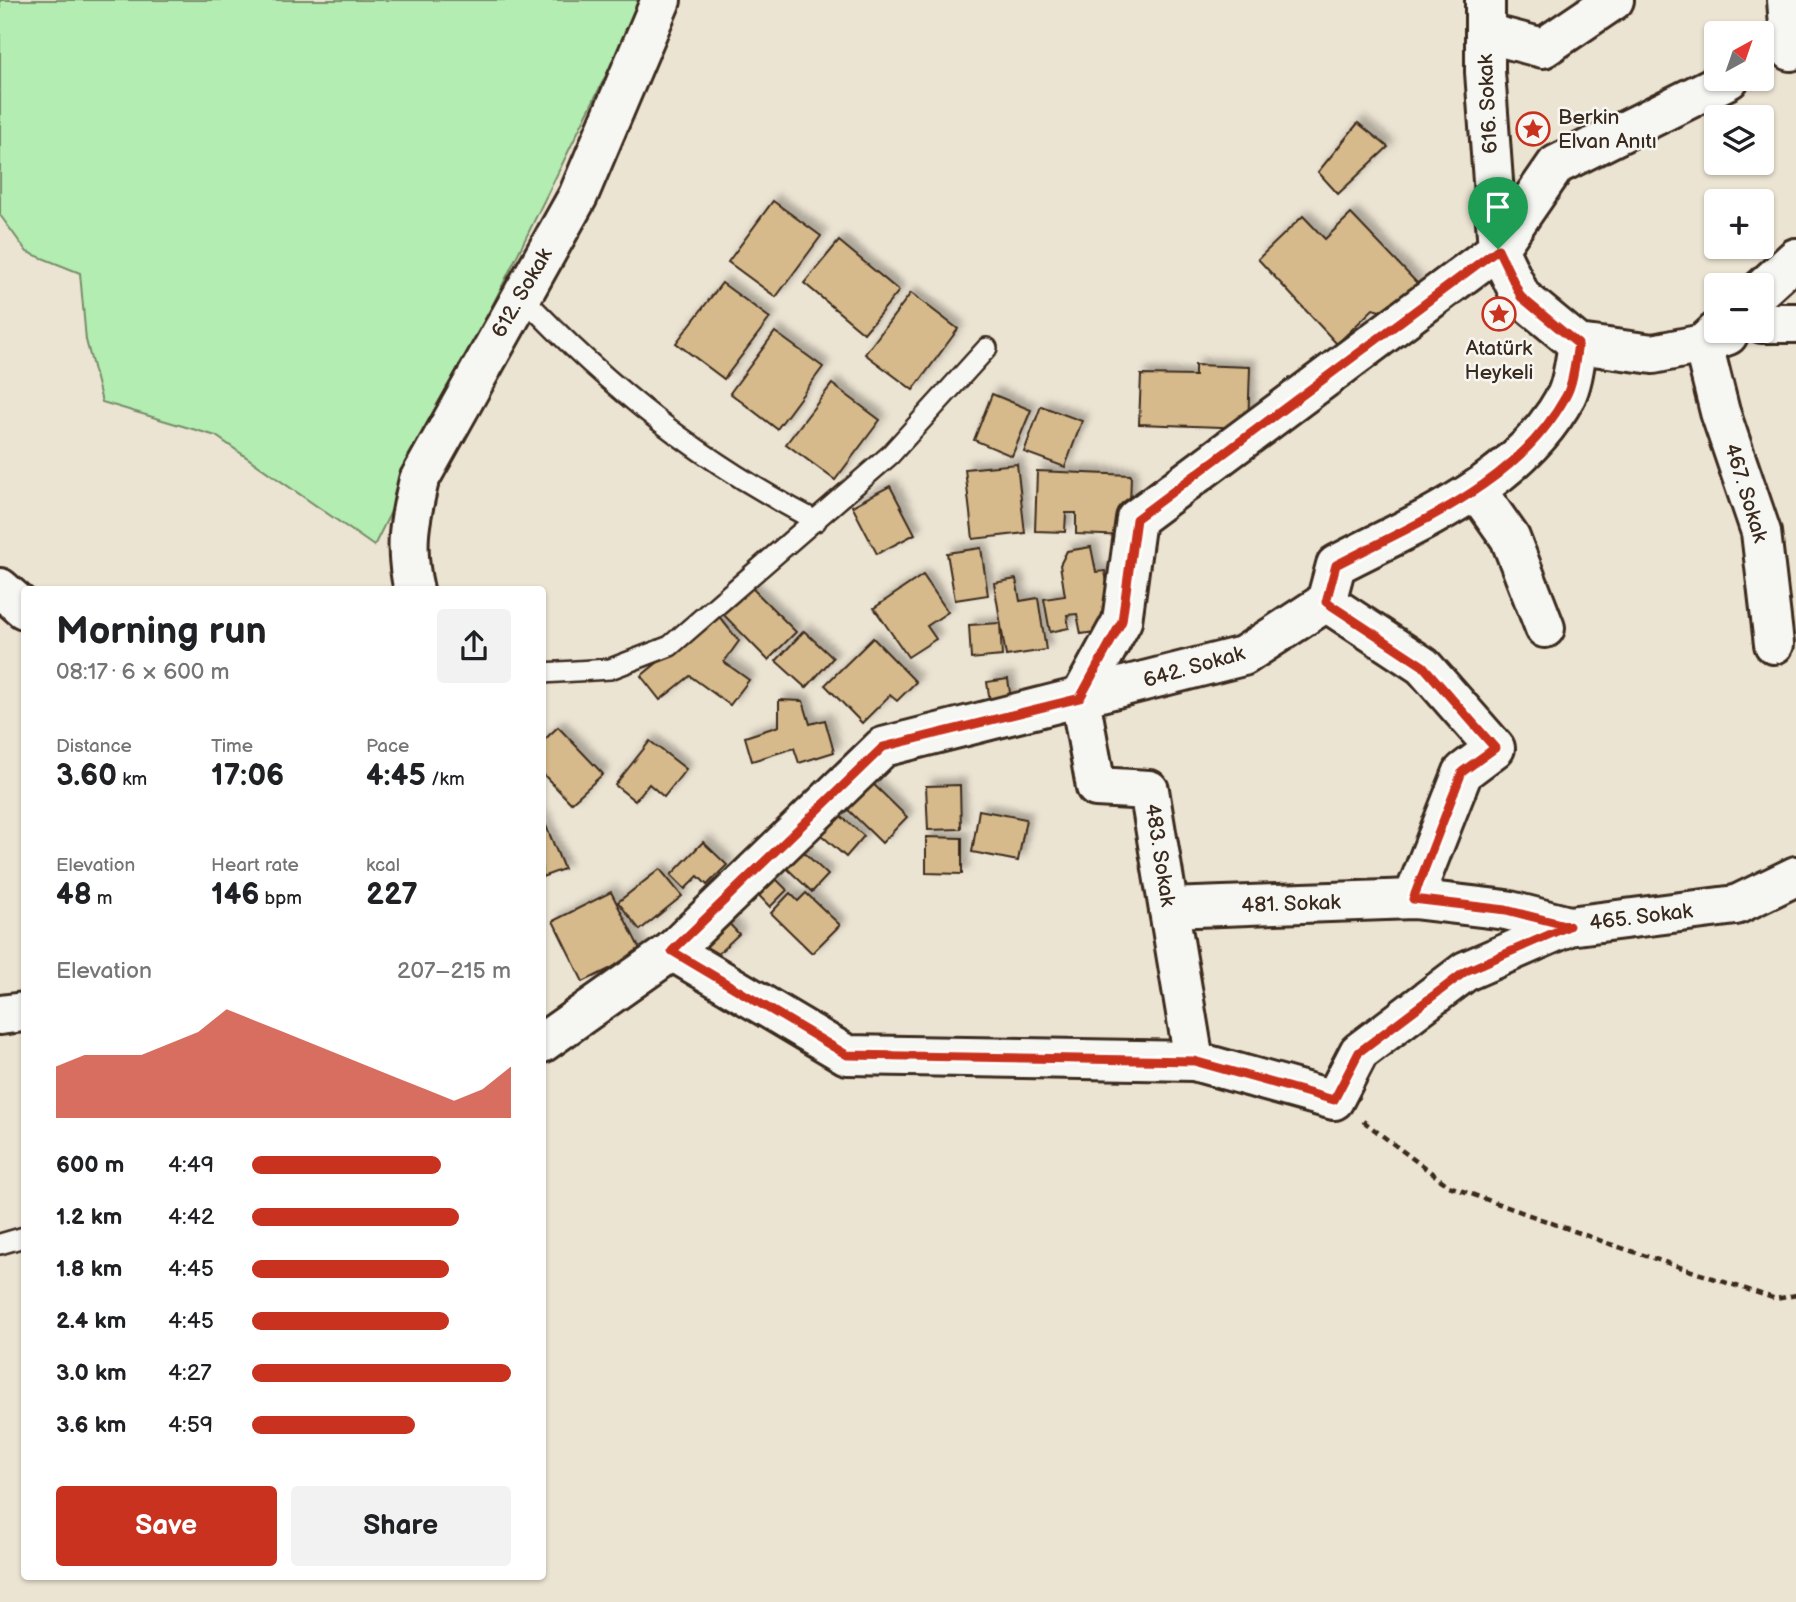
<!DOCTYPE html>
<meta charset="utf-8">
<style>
body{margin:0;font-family:"Balsamiq Sans",sans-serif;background:#f2f2f2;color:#202124;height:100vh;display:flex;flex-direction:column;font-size:26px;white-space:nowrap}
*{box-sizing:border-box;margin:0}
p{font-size:23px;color:#757577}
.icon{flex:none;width:38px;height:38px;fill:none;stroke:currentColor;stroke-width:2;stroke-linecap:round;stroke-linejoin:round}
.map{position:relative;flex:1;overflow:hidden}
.details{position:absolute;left:21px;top:586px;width:525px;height:994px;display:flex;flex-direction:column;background:#fff;border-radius:7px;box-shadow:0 2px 5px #0004}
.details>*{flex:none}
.needle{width:46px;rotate:40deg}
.controls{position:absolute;left:1704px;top:21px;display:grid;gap:14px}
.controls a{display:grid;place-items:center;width:70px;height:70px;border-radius:7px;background:#fff;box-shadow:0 2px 5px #0004;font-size:35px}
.pin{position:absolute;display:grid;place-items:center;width:60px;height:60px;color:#fff;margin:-72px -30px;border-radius:50% 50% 50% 0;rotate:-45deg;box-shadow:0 0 7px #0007}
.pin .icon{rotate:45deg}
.round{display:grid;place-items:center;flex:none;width:74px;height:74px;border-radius:7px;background:#f2f2f2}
.overview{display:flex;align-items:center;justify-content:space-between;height:119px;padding:0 35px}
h1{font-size:38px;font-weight:800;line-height:52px}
.metrics{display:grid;grid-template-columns:repeat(3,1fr);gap:10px;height:119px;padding:7px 35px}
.metrics div{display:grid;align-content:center}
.metrics b{font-size:30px;font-weight:800}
.metrics small{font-size:19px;font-weight:400}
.metrics p{font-size:19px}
.chart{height:196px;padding:14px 35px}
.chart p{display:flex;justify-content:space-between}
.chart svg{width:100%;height:126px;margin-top:7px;fill:#c8321e;opacity:.7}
.primary-button{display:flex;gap:14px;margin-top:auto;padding:14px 35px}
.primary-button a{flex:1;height:80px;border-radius:7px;background:#c8321e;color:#fff;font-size:28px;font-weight:800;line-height:80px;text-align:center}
.primary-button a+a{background:#f2f2f2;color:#202124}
ul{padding:0 35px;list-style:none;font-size:23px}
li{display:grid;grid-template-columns:112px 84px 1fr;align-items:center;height:52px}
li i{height:18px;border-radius:9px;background:#c8321e}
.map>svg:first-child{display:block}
.green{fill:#b3edb2;stroke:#778c68;stroke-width:2}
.building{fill:#d6ba8b;stroke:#3b2a1e;stroke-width:2;filter:url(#shadow)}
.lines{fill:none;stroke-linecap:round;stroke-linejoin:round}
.service-casing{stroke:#3b2a1e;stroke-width:24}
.minor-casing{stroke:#3b2a1e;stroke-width:44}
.path{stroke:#3b2a1e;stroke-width:4.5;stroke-dasharray:7 5;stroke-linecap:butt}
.service{stroke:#f6f6f2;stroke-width:19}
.minor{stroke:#f6f6f2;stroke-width:38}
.route-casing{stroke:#fff;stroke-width:14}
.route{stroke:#c8321e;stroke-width:9}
.labels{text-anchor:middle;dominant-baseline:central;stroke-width:5;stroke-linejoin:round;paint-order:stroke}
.street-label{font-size:21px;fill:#3b2a1e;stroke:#f6f6f2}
.poi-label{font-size:21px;fill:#3b2a1e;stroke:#f6f6f2;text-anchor:start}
</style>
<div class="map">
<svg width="1796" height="1602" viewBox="0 0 1796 1602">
<defs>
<filter id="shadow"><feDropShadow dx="6" dy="-6" stdDeviation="3.5" flood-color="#0004"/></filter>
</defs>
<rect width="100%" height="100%" fill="#ece4d3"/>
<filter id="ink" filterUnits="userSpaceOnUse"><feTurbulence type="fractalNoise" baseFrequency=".0143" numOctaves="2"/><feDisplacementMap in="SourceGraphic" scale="14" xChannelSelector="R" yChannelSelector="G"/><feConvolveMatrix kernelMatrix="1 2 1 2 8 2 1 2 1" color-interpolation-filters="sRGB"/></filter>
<g filter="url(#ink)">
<!-- green -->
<path class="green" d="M0,0H643L374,546L216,436L102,402L86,340L80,273L27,252L0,215Z"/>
<!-- building -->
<g class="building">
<path d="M1358,123L1388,147L1338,194L1318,172Z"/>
<path d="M773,201L821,236L776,297L728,262Z"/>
<path d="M1351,214L1418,284L1387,313L1373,309L1337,344L1258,259L1303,216L1325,239Z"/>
<path d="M839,241L899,291L864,333L804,283Z"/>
<path d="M722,283L770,318L724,379L676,343Z"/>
<path d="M911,293L958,329L913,390L865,354Z"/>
<path d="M775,332L823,367L777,429L730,393Z"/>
<path d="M1195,365L1250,367L1248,428L1139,424L1141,375L1195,376Z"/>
<path d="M832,384L880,420L835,480L786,444Z"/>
<path d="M992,394L1031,410L1012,456L974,440Z"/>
<path d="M1041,406L1082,421L1065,467L1024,452Z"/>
<path d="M1017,464L1025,533L973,539L965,469Z"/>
<path d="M1037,471L1131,475L1129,536L1076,534V513H1066L1065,532L1035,531Z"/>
<path d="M890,486L915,534L877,554L852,506Z"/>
<path d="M1091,547L1096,572L1105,571L1115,629L1081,634L1077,614L1067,615L1069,628L1050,632L1044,599L1065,596L1060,565L1067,551Z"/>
<path d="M981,548L988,595L955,600L947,553Z"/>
<path d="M923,575L948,612L927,626L936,639L908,657L874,608Z"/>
<path d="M1016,579L1020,601L1038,598L1046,650L1006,656L994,583Z"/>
<path d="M750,586L796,632L768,660L722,613Z"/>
<path d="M717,614L739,641L724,662L749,680L730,705L690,676L660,700L641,676Z"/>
<path d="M1000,623L1002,656L971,659L969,625Z"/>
<path d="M804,631L833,658L806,688L776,661Z"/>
<path d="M873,638L916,682L897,701L890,695L862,723L825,685Z"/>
<path d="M1008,679L1012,706L991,709L987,682Z"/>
<path d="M779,700L803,701L810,724L825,720L834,752L799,763L794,748L752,761L745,737L779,726Z"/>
<path d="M558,727L603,774L571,803L542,773V742Z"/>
<path d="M650,741L686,769L664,797L649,784L635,801L615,785Z"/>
<path d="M863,774L907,817L882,843L838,800Z"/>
<path d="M960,785L961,829L928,830L926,786Z"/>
<path d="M828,805L864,836L846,857L811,826Z"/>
<path d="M979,810L1026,819L1018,861L972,852Z"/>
<path d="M542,816L564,869L542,877Z"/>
<path d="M926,837L962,838V874L926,873Z"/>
<path d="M703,842L727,865L707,885L698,876L685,889L671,875Z"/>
<path d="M793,842L828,875L812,892L777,859Z"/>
<path d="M765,868L787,890L770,907L749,885Z"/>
<path d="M660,869L682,896L640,930L618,902Z"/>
<path d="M611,892L642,953L583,982L553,921Z"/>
<path d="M790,893L798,901L806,893L840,925L812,953L771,913Z"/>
<path d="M720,914L739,934L706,965L687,945Z"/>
</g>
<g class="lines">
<defs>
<g id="service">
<path d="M521,295C610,389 701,461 816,521"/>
<path d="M542,673L610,669L670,646L890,455L987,348"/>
<path d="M0,1244L24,1237"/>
</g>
<g id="minor">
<path d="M1485,0V72L1498,249L1521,297L1578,344L1653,354L1703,344L1717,331"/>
<path d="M1787,0L1791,51"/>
<path d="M1485,33L1543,48L1614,0"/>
<path d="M1762,289L1796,258"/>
<path d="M1762,323H1796"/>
<path d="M1728,335L1703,344L1720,412L1761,532L1774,644"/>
<path d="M1477,491L1510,538L1545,628"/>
<path d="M0,588L24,609"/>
<path d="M414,590C404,547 409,522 419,480L578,196L661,0"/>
<path d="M1326,602L1423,666L1495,748L1463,772L1413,899"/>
<path d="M1169,908L1413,899L1506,910L1569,926"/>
<path d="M672,951L847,1055L1194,1061L1334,1100L1359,1052L1466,971L1569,926L1736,905L1796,876"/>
<path d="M0,1015L24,1012"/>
<path d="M542,1043L672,951L883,747L1243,656L1326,602L1336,565C1420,521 1518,484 1566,396C1573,382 1575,360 1578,344"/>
<path d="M1194,1061L1149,790L1096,787L1080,698L1122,621L1136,519L1498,249L1556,165L1729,79"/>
</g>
</defs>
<!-- service casing -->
<use href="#service" class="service-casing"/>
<!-- minor casing -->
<use href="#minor" class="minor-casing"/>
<!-- path -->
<path class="path" d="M1363,1121L1449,1186L1610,1244L1776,1299L1796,1295"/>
<!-- service -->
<use href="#service" class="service"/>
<!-- minor -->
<use href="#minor" class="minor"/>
</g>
</g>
<g class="lines" filter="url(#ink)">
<defs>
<path id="route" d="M1498,249L1521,297L1578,344C1575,360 1574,382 1566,396C1518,484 1420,521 1336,565L1326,602L1423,666L1495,748L1462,772L1413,899L1506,910L1569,926L1466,971L1359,1052L1334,1100L1194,1061L847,1055L672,951L883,747L1080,698L1122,621L1136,519Z"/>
</defs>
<!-- route casing -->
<use href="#route" class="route-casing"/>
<!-- route -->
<use href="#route" class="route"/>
</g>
<!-- icons -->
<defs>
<symbol id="sight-ring" viewBox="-11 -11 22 22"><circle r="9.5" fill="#f6f6f2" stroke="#c8321e" stroke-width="1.5"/><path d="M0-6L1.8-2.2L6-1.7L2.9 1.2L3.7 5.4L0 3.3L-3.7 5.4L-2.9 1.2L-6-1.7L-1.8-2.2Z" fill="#c8321e"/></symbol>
</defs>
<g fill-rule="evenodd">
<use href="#sight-ring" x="1514" y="110" width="38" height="38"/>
<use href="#sight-ring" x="1480" y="295" width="38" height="38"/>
</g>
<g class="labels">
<!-- street labels -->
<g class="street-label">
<text transform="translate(1488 104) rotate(-93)">616. Sokak</text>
<text transform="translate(522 293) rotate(-60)">612. Sokak</text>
<text transform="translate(1746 493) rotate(73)">467. Sokak</text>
<text transform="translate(1194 667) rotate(-16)">642. Sokak</text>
<text transform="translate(1160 855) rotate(81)">483. Sokak</text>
<text transform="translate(1291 904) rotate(-2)">481. Sokak</text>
<text transform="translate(1641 917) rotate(-7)">465. Sokak</text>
</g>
<!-- poi labels -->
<g class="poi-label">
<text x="1558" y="117">Berkin<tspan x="1558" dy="24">Elvan Anıtı</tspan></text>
<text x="1499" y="348" text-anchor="middle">Atatürk<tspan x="1499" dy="24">Heykeli</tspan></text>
</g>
</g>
</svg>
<div class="controls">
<a><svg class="needle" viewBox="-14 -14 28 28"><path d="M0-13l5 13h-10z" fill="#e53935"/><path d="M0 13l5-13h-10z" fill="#757577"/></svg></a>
<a><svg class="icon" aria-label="layers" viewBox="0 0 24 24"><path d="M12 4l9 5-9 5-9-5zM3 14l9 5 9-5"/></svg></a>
<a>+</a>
<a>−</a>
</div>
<div class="pin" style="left:1498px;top:249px;background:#1e9e55"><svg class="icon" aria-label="arrive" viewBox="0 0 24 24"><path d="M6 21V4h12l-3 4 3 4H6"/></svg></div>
<section class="details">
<div class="overview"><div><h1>Morning run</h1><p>08:17 · 6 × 600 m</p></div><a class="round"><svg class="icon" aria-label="share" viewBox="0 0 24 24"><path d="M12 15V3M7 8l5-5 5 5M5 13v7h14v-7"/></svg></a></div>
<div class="metrics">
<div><p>Distance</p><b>3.60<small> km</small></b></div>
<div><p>Time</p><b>17:06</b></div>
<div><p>Pace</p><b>4:45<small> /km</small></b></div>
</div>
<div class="metrics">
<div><p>Elevation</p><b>48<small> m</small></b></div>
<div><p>Heart rate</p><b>146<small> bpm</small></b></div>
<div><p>kcal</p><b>227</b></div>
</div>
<div class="chart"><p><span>Elevation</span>207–215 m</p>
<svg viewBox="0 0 160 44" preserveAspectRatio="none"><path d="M0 44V26L10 22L20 22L30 22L40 18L50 14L60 6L70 10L80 14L90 18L100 22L110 26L120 30L130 34L140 38L150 34L160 26V44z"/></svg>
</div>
<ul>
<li><b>600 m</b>4:49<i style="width:73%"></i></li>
<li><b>1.2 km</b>4:42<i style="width:80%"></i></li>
<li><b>1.8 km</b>4:45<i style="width:76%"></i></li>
<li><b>2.4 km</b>4:45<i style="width:76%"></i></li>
<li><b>3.0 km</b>4:27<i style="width:100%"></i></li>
<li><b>3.6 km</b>4:59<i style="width:63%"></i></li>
</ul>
<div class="primary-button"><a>Save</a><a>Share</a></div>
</section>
</div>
